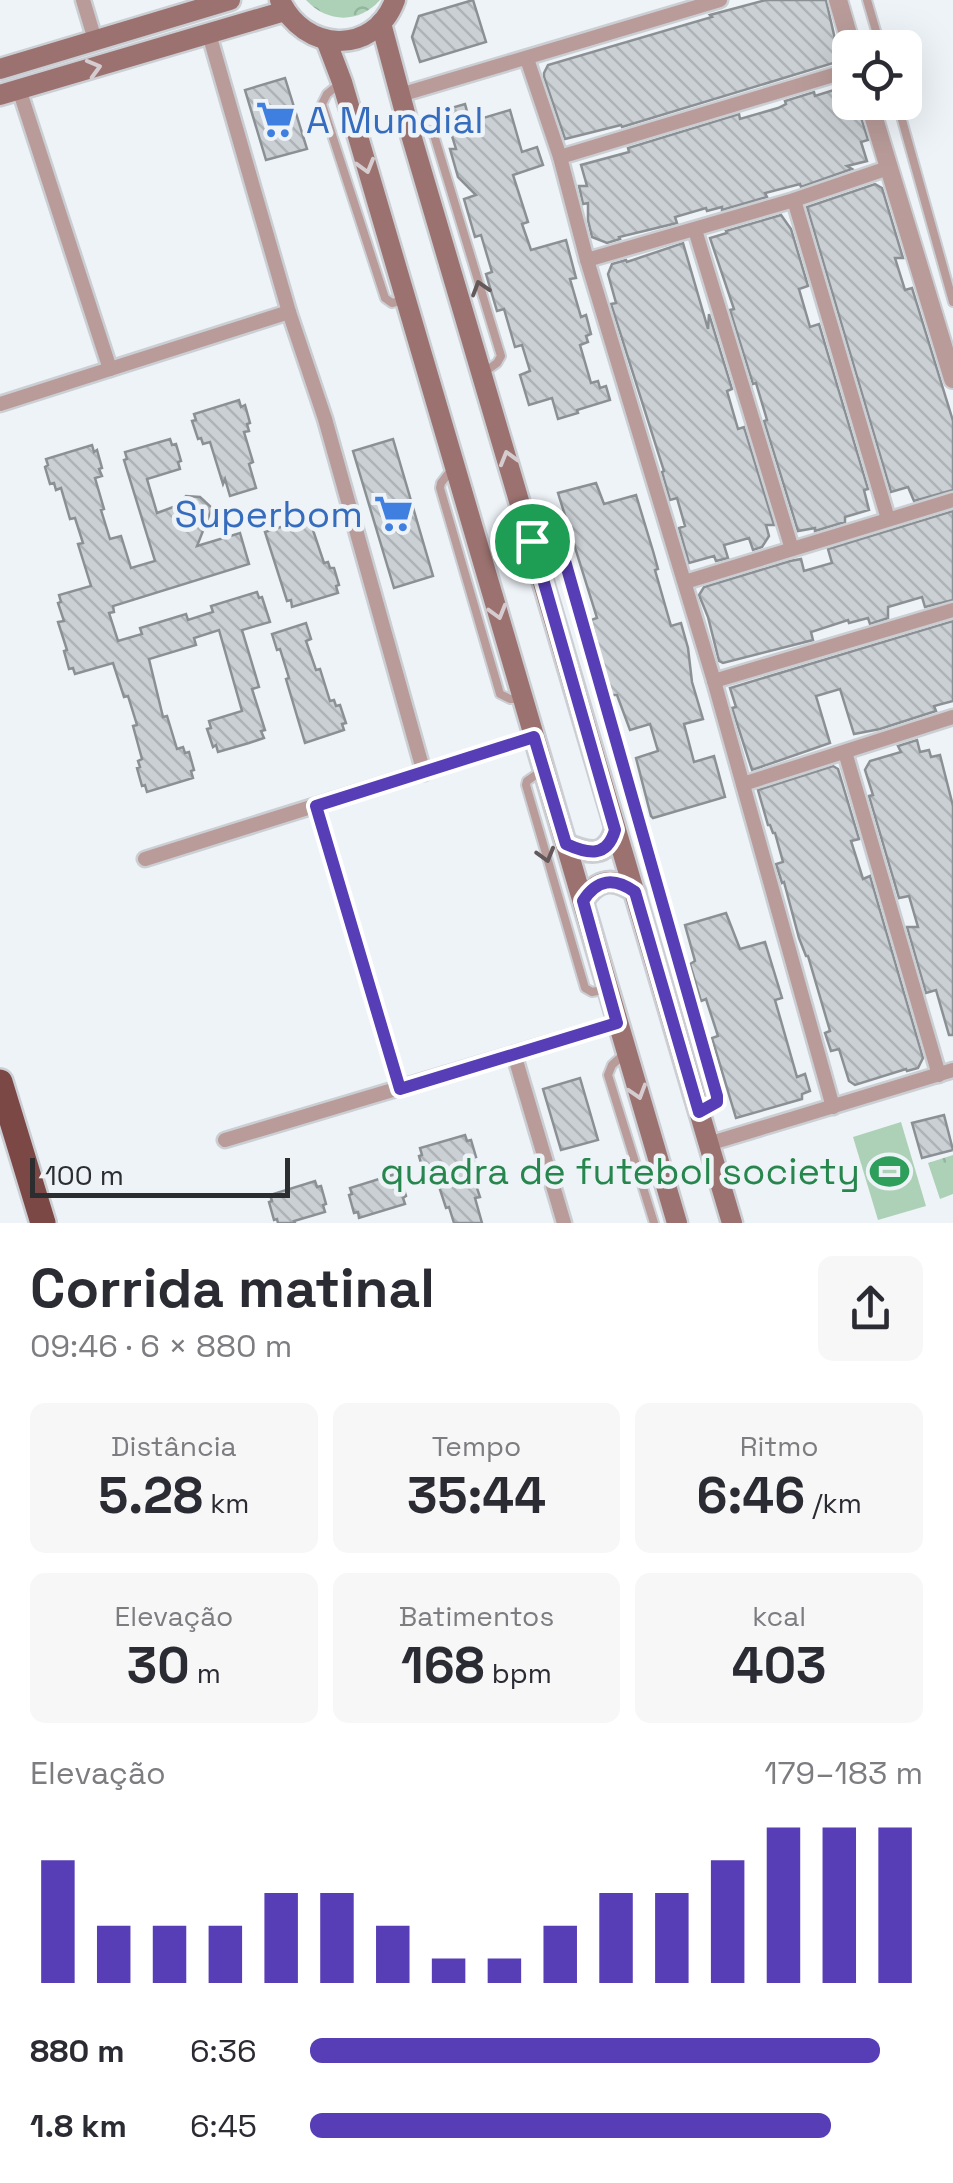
<!DOCTYPE html>
<html lang="pt">
<meta charset="utf-8">
<style>
body{margin:0;font-family:"Space Grotesk",sans-serif;background:#f7f7f7;color:#2b2b33;height:100vh;display:flex;flex-direction:column;font-size:38px;white-space:nowrap}
*{box-sizing:border-box;margin:0}
p{font-size:32px;color:#7c7c81}
.icon{flex:none;width:55px;height:55px;fill:none;stroke:currentColor;stroke-width:2;stroke-linecap:round;stroke-linejoin:round}
.map{position:relative;height:1223px;overflow:hidden}
.panel{display:flex;flex-direction:column;background:#fff;flex:1}
.panel>*{flex:none}
.buttons{position:absolute;left:832px;top:30px;display:grid;gap:20px}
.buttons a{display:grid;place-items:center;width:90px;height:90px;border-radius:15px;background:#fff;box-shadow:0 10px 40px #0002;font-size:50px}
.scale{position:absolute;left:30px;bottom:25px;width:260px;box-sizing:border-box;padding-left:10px;border:5px solid #2b2d2f;border-top:0;font-size:28px;line-height:35px;white-space:nowrap;color:#2b2d2f;-webkit-text-stroke:8px #eef3f8;paint-order:stroke}
.pin{position:absolute;display:grid;place-items:center;width:85px;height:85px;color:#fff;margin:-42px;border:5px solid #fff;border-radius:50%;box-shadow:0 2px 10px #0007}
.round{display:grid;place-items:center;flex:none;width:105px;height:105px;border-radius:15px;background:#f7f7f7}
.head{display:flex;align-items:center;justify-content:space-between;height:170px;padding:0 30px}
h1{font-size:55px;font-weight:700;line-height:75px}
.metrics{display:grid;grid-template-columns:repeat(3,1fr);gap:15px;height:170px;padding:10px 30px}
.metrics div{display:grid;align-content:center;border-radius:15px;background:#f7f7f7;text-align:center}
.metrics b{font-size:50px;font-weight:700}
.metrics small{font-size:28px;font-weight:400}
.metrics p{font-size:28px}
.chart{height:280px;padding:20px 30px}
.chart p{display:flex;justify-content:space-between}
.chart svg{width:100%;height:180px;margin-top:10px;stroke:#573eb6;stroke-width:6}
ul{padding:0 30px;list-style:none;font-size:32px}
li{display:grid;grid-template-columns:160px 120px 1fr;align-items:center;height:75px}
li i{height:25px;border-radius:12px;background:#573eb6}
.map>svg:first-child{display:block}
.park{fill:url(#park-crowns)}
.garden{fill:#add1b7}
.building{fill:url(#building-back-hatch);stroke:#8b9094;stroke-width:2.5}
.lines{fill:none;stroke-linecap:round;stroke-linejoin:round}
.service-casing{stroke:#cbcfd4;stroke-width:12}
.minor-casing{stroke:#cbcfd4;stroke-width:19}
.tertiary-casing{stroke:#cbcfd4;stroke-width:22}
.secondary-casing{stroke:#cbcfd4;stroke-width:25}
.trunk-casing{stroke:#cbcfd4;stroke-width:30}
.service{stroke:#b99c9a;stroke-width:8}
.minor{stroke:#b99c9a;stroke-width:14}
.tertiary{stroke:#b99c9a;stroke-width:18}
.secondary{stroke:#9b7270;stroke-width:20}
.trunk{stroke:#7b4846;stroke-width:25}
.oneway{stroke:#d5cccf}
.oneway2{stroke:#64595a}
.route-casing{stroke:#fff;stroke-width:20}
.route{stroke:#573eb6;stroke-width:12}
.labels{text-anchor:middle;dominant-baseline:central;stroke-width:9;stroke-linejoin:round;paint-order:stroke}
.shop-label{font-size:38px;fill:#366cbe;stroke:#eef3f8;text-anchor:start}
.leisure-label{font-size:38px;fill:#27864d;stroke:#eef3f8;text-anchor:end}
</style>
<div class="map">
<svg width="953" height="1223" viewBox="0 0 953 1223">
<defs>
<pattern id="park-crowns" width="20" height="18" patternUnits="userSpaceOnUse" patternTransform="scale(2.5)"><rect width="20" height="18" fill="#add1b7"/><path d="M2 6a3 3 0 1 1 6 0M12 15a3 3 0 1 1 6 0" fill="none" stroke="#95b49e"/></pattern>
<pattern id="building-back-hatch" width="6" height="6" patternUnits="userSpaceOnUse" patternTransform="scale(2.5)"><rect width="6" height="6" fill="#cbd0d5"/><path d="M-1 5l2 2M0 0l6 6M5-1l2 2" fill="none" stroke="#aeb3b7"/></pattern>
</defs>
<rect width="100%" height="100%" fill="#eef3f8"/>
<!-- park -->
<g class="park">
<path d="M306,0H380C359,24 327,23 306,0Z"/>
<path d="M953,1155V1194L940,1199L928,1163Z"/>
</g>
<!-- garden -->
<path class="garden" d="M901,1122L926,1206L878,1220L853,1137Z"/>
<!-- building -->
<g class="building">
<path d="M473,0L486,42L420,62L412,37L419,16Z"/>
<path d="M766,0H826L840,61L622,127L621,125L565,139L544,77V73L548,65L712,17L710,15Z"/>
<path d="M285,78L307,149L266,160L245,90Z"/>
<path d="M850,85V106L857,104L868,140L861,142L867,161L847,166L852,169L801,187L800,184L765,193L767,197L722,210V207L707,211L706,208L675,217L677,223L619,237L620,239L607,243L592,237L588,220V203L583,204L579,186H587L581,165L629,152L628,148L739,114L740,119L778,108L786,104L785,101L814,92L815,96Z"/>
<path d="M465,104L470,122L510,110L522,152L537,147L543,165L513,175L528,222L522,224L531,250L566,240L576,278L570,279L581,317L586,315L591,334L586,336L588,342L580,345L591,383L598,381L600,388L606,386L610,400L577,410L578,413L558,419L552,398L529,405L520,375L530,371L522,345L515,347L504,309L497,311L486,274L492,272L481,235L475,237L464,199L476,195L458,177L450,149H456L444,110Z"/>
<path d="M875,184L882,188L903,258H895L905,290L912,288L953,421V490L914,501L908,487L891,492L807,207Z"/>
<path d="M781,215L791,229L808,286L799,289L810,327L819,324L868,489L864,490L869,510L845,517V522L815,531V528L798,531L764,421L767,420L756,383L753,384L730,310L734,309L710,238L727,233L726,231Z"/>
<path d="M683,243L708,329L709,314L732,389L727,391L738,429L744,427L774,525H766L769,536L762,547L753,550L749,538L724,545L728,558L716,561L714,556L689,563L679,528L685,526L677,498L670,500L662,472L664,471L611,304L616,303L608,274L612,264L626,260L627,262Z"/>
<path d="M239,400L241,407L245,405L250,423L247,424L249,431L244,432L253,462L249,464L256,488L230,496L225,479L223,484L210,442L203,444L201,438L198,439L192,421L196,420L194,414Z"/>
<path d="M170,439L172,445L176,444L181,461L178,462L180,469L147,479L157,513L176,506L186,496L200,497L212,508L197,546L240,533L249,564L113,606L114,612L109,613L118,641L142,634L140,628L186,614L188,620L213,612L211,606L257,592L259,598L262,597L270,622L242,630L259,687L252,689L265,730L261,731L264,738L249,743L218,752L216,745L213,747L207,729L211,728L209,721L242,711L219,630L194,638L196,645L149,659L163,717L167,716L177,749L183,747L185,753L189,752L194,770L191,771L193,778L147,792L145,785L142,786L137,768L140,767L138,761L142,759L133,726L137,725L128,696L124,697L113,663L75,674L73,668L69,669L64,651L67,650L58,622L64,621L58,603L61,602L59,595L91,586L78,544L83,543L75,518L70,519L61,488L56,490L54,483L50,484L45,467L48,465L46,459L92,445L94,452L97,450L102,468L99,469L102,476L95,478L104,509L101,510L110,539L121,536L131,568L155,561L124,460L127,459L125,452Z"/>
<path d="M393,439L433,576L394,588L353,451Z"/>
<path d="M596,483L604,504L636,495L653,551L658,569L655,570L671,626L681,623L688,648L692,682L703,719L684,724L694,762L714,756L725,797L653,818L651,816L636,758L658,751L650,724L630,730L617,695H611L591,620L597,618L558,493Z"/>
<path d="M953,511V600L925,607L922,597L888,607V618L870,624L868,618L849,623L848,620L811,632L813,640L723,663L719,661L708,617L699,595L704,587L790,561L801,559L804,571L832,563L828,549Z"/>
<path d="M306,519L308,525L311,524L324,563L328,562L330,568H334L339,585L336,586L338,593L292,607L291,600L287,601L265,532Z"/>
<path d="M953,621V701L934,706L936,711L880,729L854,734L840,689L816,696L830,743L752,770L732,708L736,707L730,688Z"/>
<path d="M306,623L311,639L306,641L316,670L320,669L330,701L334,700L336,706L340,705L346,723L342,724L344,730L305,743L286,679L289,678L280,649L277,650L272,634Z"/>
<path d="M917,740L920,752L929,750L931,757L940,755L953,806V1035H949L936,990L926,993L907,927H918L909,896L899,898L869,796L873,795L865,770L870,761L901,752L898,746Z"/>
<path d="M833,766L838,769L859,839L851,841L863,879L870,876L923,1058L918,1068L907,1071L906,1069L855,1085L849,1081L839,1049L831,1051L825,1033L830,1031L808,956H806L799,938L784,882L782,883L776,864L783,862L775,833H773L770,825H768L758,790Z"/>
<path d="M726,913L740,949L765,942L782,998L775,1000L797,1077L805,1074L810,1091L802,1094V1099L736,1118L712,1038L718,1036L706,999L701,1001L690,964L695,961L685,925Z"/>
<path d="M580,1078L598,1140L561,1150L543,1089Z"/>
<path d="M944,1115L953,1150L922,1158L912,1123Z"/>
<path d="M465,1135L467,1141L471,1140L476,1157L473,1158L475,1165L470,1167L480,1197L475,1198L482,1223H454L449,1207L446,1208L436,1177L429,1179L428,1173L424,1174L419,1156L422,1155L420,1148Z"/>
<path d="M395,1174L398,1180H401L406,1196L403,1198L405,1204L359,1218L358,1212L354,1213L349,1195L352,1194L350,1188Z"/>
<path d="M315,1181L317,1187L321,1186L326,1204L323,1205L325,1212L294,1221L295,1223H278L277,1219L274,1220L269,1202L272,1201L270,1195Z"/>
</g>
<g class="lines">
<defs>
<g id="service">
<path d="M867,0L881,48"/>
<path d="M338,85L327,94L322,104L385,298L392,303L404,300"/>
<path d="M897,102L953,302"/>
<path d="M413,128L429,131L434,135L501,356L497,363L483,373"/>
<path d="M452,469L441,483L440,488L500,694L510,699H522"/>
<path d="M535,541H553L561,547L717,1095V1101L703,1110"/>
<path d="M540,772L527,781L526,785L585,988L592,992L608,989"/>
<path d="M623,1055L612,1065L608,1075L654,1223"/>
</g>
<g id="minor">
<path d="M83,0L95,40"/>
<path d="M209,34L289,312L325,419L424,773"/>
<path d="M527,59L560,157L587,260L714,681L833,1107"/>
<path d="M19,89L110,369"/>
<path d="M400,95L720,0"/>
<path d="M560,157L850,70"/>
<path d="M794,200L888,519"/>
<path d="M695,230L792,549"/>
<path d="M587,260L794,200L888,168"/>
<path d="M0,404L289,312"/>
<path d="M685,582L953,500"/>
<path d="M714,681L953,610"/>
<path d="M845,752L939,1075"/>
<path d="M743,784L953,717"/>
<path d="M316,806L400,1089"/>
<path d="M145,859L534,737"/>
<path d="M514,1054L564,1223"/>
<path d="M225,1140L617,1023"/>
<path d="M708,1144L953,1070"/>
</g>
<g id="tertiary">
<path d="M838,0L852,48"/>
<path d="M869,102L953,379"/>
</g>
<g id="secondary">
<path d="M280,0C303,52 374,57 395,0"/>
<path d="M381,23L409,128L732,1223"/>
<path d="M326,40L342,82L677,1223"/>
<path d="M0,69L230,0"/>
<path d="M0,95L285,11"/>
<path d="M566,844C588,854 607,858 615,830"/>
<path d="M583,901C597,878 615,877 635,892"/>
</g>
<path id="trunk" d="M0,1082L43,1223"/>
</defs>
<!-- service casing -->
<use href="#service" class="service-casing"/>
<!-- minor casing -->
<use href="#minor" class="minor-casing"/>
<!-- tertiary casing -->
<use href="#tertiary" class="tertiary-casing"/>
<!-- secondary casing -->
<use href="#secondary" class="secondary-casing"/>
<!-- trunk casing -->
<use href="#trunk" class="trunk-casing"/>
<!-- service -->
<use href="#service" class="service"/>
<!-- minor -->
<use href="#minor" class="minor"/>
<!-- tertiary -->
<use href="#tertiary" class="tertiary"/>
<!-- secondary -->
<use href="#secondary" class="secondary"/>
<!-- trunk -->
<use href="#trunk" class="trunk"/>
</g>
<!-- one-way arrows -->
<defs><path id="oneway-chevron" d="M-2-3.5L2.5 0L-2 3.5" fill="none" stroke-width="1.6" stroke-linecap="round" stroke-linejoin="round" transform="scale(2.5)"/></defs>
<g class="oneway">
<use href="#oneway-chevron" transform="translate(94 68) rotate(-16)"/>
<use href="#oneway-chevron" transform="translate(366 166) rotate(74)"/>
<use href="#oneway-chevron" transform="translate(508 458) rotate(-106)"/>
<use href="#oneway-chevron" transform="translate(498 612) rotate(74)"/>
<use href="#oneway-chevron" transform="translate(638 1092) rotate(73)"/>
</g>
<g class="oneway2">
<use href="#oneway-chevron" transform="translate(480 288) rotate(-107)"/>
<use href="#oneway-chevron" transform="translate(546 855) rotate(74)"/>
</g>
<g class="lines">
<defs>
<path id="route" d="M532,541L553,542L561,547L717,1096V1102L699,1112L635,892C614,877 597,879 583,901L617,1023L400,1089L316,806L534,737L566,844C588,854 607,858 615,830Z"/>
</defs>
<!-- route casing -->
<use href="#route" class="route-casing"/>
<!-- route -->
<use href="#route" class="route"/>
</g>
<!-- icons -->
<defs>
<symbol id="supermarket-bare" viewBox="-9 -9 18 18"><path d="M-6-5.5h2.5l.6 2H6L4.5 2H-2.5L-4.4-4H-6ZM-1.5 3.2a1.3 1.3 0 1 0 .1 0ZM3 3.2a1.3 1.3 0 1 0 .1 0Z" fill="#3f7fe0" stroke="#eef3f8" stroke-width="2.5" paint-order="stroke"/></symbol>
<symbol id="stadium-bare" viewBox="-9 -9 18 18"><path d="M0-5a6.5 5 0 1 0 0 10a6.5 5 0 1 0 0-10ZM-3.5-1.8h7v3.6h-7Z" fill="#2e9e5b" stroke="#eef3f8" stroke-width="2.5" paint-order="stroke"/></symbol>
</defs>
<g fill-rule="evenodd">
<use href="#supermarket-bare" x="248" y="92" width="55" height="55"/>
<use href="#supermarket-bare" x="366" y="486" width="55" height="55"/>
<use href="#stadium-bare" x="862" y="1144" width="55" height="55"/>
</g>
<g class="labels">
<!-- shop labels -->
<g class="shop-label">
<text x="306" y="120">A Mundial</text>
<text x="363" y="514" text-anchor="end">Superbom</text>
</g>
<!-- leisure labels -->
<g class="leisure-label">
<text x="860" y="1171">quadra de futebol society</text>
</g>
</g>
</svg>
<div class="buttons">
<a><svg class="icon" aria-label="locate" viewBox="0 0 24 24"><circle cx="12" cy="12" r="6"/><path d="M12 2v4M12 18v4M2 12h4M18 12h4"/></svg></a>
</div>
<div class="scale">100 m</div>
<div class="pin" style="left:532px;top:541px;background:#1e9e55"><svg class="icon" aria-label="arrive" viewBox="0 0 24 24"><path d="M6 21V4h12l-3 4 3 4H6"/></svg></div>
</div>
<section class="panel">
<div class="head"><div><h1>Corrida matinal</h1><p>09:46 · 6 × 880 m</p></div><a class="round"><svg class="icon" aria-label="share" viewBox="0 0 24 24"><path d="M12 15V3M7 8l5-5 5 5M5 13v7h14v-7"/></svg></a></div>
<div class="metrics">
<div><p>Distância</p><b>5.28<small> km</small></b></div>
<div><p>Tempo</p><b>35:44</b></div>
<div><p>Ritmo</p><b>6:46<small> /km</small></b></div>
</div>
<div class="metrics">
<div><p>Elevação</p><b>30<small> m</small></b></div>
<div><p>Batimentos</p><b>168<small> bpm</small></b></div>
<div><p>kcal</p><b>403</b></div>
</div>
<div class="chart"><p><span>Elevação</span>179–183 m</p>
<svg viewBox="0 0 160 44" preserveAspectRatio="none"><path d="M5 44V14M15 44V30M25 44V30M35 44V30M45 44V22M55 44V22M65 44V30M75 44V38M85 44V38M95 44V30M105 44V22M115 44V22M125 44V14M135 44V6M145 44V6M155 44V6"/></svg>
</div>
<ul>
<li><b>880 m</b>6:36<i style="width:93%"></i></li>
<li><b>1.8 km</b>6:45<i style="width:85%"></i></li>
</ul>
</section>
